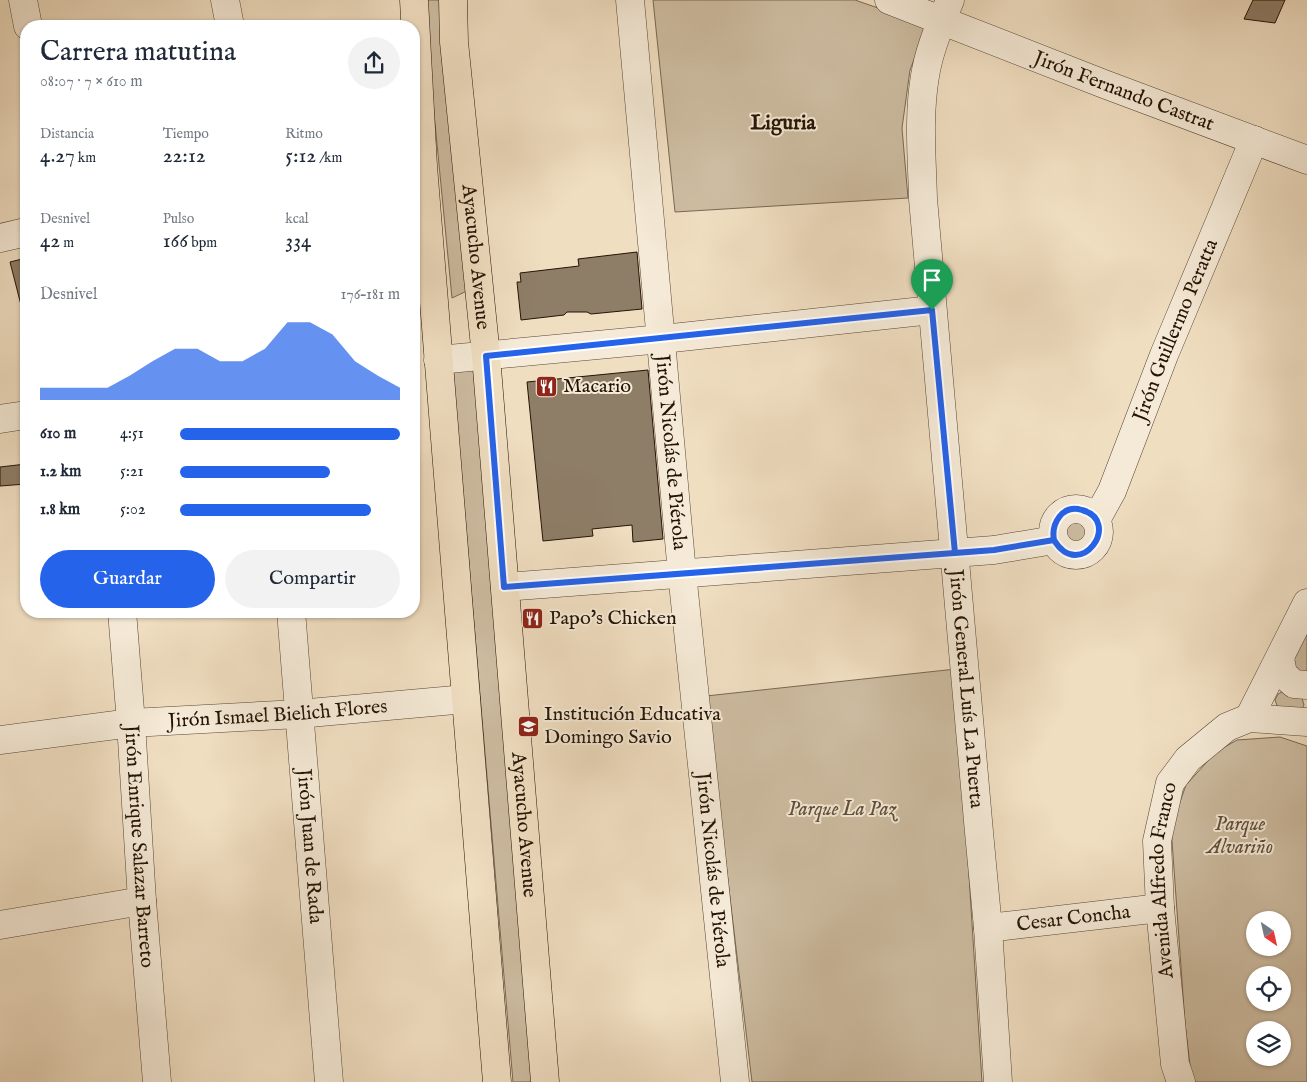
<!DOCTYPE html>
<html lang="es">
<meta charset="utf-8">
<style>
body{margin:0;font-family:"IM FELL English",serif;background:#f2f2f3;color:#1f2937;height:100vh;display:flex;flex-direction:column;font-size:19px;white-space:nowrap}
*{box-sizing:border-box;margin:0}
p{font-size:16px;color:#747a83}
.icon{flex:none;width:28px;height:28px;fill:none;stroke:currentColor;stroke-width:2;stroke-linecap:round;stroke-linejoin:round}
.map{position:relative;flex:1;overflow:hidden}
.sheet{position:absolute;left:20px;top:20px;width:400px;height:598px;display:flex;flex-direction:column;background:#fff;border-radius:20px;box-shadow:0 1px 4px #0004}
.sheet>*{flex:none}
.needle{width:32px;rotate:146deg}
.tools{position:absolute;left:1246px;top:911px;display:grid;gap:10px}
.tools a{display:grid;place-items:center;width:45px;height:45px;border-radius:50%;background:#fff;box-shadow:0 1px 4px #0004;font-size:25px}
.pin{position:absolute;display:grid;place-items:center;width:42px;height:42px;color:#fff;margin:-51px -21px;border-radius:50% 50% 50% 0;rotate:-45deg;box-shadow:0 0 5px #0007}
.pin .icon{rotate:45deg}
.round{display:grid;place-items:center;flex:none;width:52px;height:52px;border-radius:26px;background:#f2f2f3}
.head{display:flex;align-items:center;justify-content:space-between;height:85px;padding:0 20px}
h1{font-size:28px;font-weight:600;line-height:38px}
.figures{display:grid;grid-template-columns:repeat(3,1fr);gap:8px;height:85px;padding:5px 20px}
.figures div{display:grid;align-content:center}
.figures b{font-size:21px;font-weight:600}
.figures small{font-size:14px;font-weight:400}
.figures p{font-size:14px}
.chart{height:140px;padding:10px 20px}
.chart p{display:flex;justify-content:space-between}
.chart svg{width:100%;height:90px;margin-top:5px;fill:#2563eb;opacity:.7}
.cta{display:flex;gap:10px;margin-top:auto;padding:10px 20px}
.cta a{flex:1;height:58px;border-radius:30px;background:#2563eb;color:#fff;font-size:20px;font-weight:600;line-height:58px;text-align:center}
.cta a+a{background:#f2f2f3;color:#1f2937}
ul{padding:0 20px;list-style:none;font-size:16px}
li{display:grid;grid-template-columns:80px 60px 1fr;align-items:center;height:38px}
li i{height:12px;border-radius:6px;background:#2563eb}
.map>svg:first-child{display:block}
.green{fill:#cdbca1;stroke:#786853;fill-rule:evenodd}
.building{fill:#8e7d67;stroke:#241405}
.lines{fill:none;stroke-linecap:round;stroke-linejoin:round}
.minor-casing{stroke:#574634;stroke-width:29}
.major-casing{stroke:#241405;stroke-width:29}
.minor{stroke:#f5ead7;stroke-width:28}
.major{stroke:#f0dec1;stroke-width:28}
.route-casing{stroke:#fff;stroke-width:10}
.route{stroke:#2563eb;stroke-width:6}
.labels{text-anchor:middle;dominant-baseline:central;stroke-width:4;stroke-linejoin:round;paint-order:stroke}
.street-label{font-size:20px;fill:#241405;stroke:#f5ead7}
.poi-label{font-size:20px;fill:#241405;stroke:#f5ead7;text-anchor:start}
.park-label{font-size:20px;font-style:italic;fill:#5f4f3c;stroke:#f5ead7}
.neighbourhood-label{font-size:21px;font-weight:bold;fill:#241405;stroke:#f5ead7}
</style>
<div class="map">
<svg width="1307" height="1082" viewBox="0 0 1307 1082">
<rect width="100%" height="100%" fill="#f0dec1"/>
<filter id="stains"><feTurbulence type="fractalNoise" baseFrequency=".004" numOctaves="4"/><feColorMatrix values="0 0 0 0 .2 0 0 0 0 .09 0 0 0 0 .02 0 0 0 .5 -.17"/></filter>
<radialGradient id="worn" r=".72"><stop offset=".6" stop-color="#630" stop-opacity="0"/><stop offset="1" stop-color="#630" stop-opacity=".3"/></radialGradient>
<!-- green -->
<g class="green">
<path d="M423,0H446L469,290L452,298Z"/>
<path d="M653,0H855L927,25L910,70L902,128L908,198L675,212Z"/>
<path d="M475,363L535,1082H513L452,365Z"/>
<circle cx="1076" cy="531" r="14"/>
<path d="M1307,610V673L1297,678L1287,659Z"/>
<path d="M956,669L982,1082H752L706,696Z"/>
<path d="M1286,690L1302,698L1304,705L1301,711L1278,708L1275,700L1278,694Z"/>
<path d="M1280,737L1307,746V1082H1195L1191,1074L1185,1023L1171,827L1186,785L1216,752L1237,740ZM1255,920H1282V948H1255ZM1255,975H1282V1002H1255ZM1255,1030H1282V1058H1255Z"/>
</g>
<!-- building -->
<g class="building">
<path d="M1253,0H1285L1275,23L1244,19Z"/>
<path d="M637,252L642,309L591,314L587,312H567L564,315L521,320L517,282H521L520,273L579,266L578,259Z"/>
<path d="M26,258V305H21L10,262Z"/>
<path d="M648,370L663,539L633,542L632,525L592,529L593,536L543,541L527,382Z"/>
<path d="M26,464V484L0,486V467Z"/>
</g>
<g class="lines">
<defs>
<g id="minor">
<path d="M23,0L28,26"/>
<path d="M225,0L230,26"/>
<path id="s1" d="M630,0L682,573L735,1082"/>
<path id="s2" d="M889,0L1104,84L1307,160"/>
<path id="s3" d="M950,0C940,25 929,50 925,76C918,117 922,158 923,199L979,832L988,928L998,1082"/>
<path d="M0,238L26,232"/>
<path d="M438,360L672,338L932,310"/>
<path d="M0,419L26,415"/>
<circle cx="1076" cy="532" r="23"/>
<path id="s4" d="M1096,520L1112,491L1164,355L1254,140"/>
<path d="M505,587L994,550L1054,540"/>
<path id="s5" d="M122,611L131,723L142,901L157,1082"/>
<path id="s6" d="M291,611L329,1082"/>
<path d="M1280,658L1283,674L1294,684L1307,685"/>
<path d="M1249,718L1307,603"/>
<path id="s7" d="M0,740L131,723L298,714L466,699"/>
<path d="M0,925L142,901"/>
<path id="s8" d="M988,928L1160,908"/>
<path id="s9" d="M1181,1082L1175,1064L1160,908L1157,841L1170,783L1188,759L1227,727L1249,718L1307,722"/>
</g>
<g id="major">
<path d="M414,0L423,166L497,1082"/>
<path id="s10" d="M453,0L454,42L486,356L545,1082"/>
</g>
</defs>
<!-- minor casing -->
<use href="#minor" class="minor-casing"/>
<!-- major casing -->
<use href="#major" class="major-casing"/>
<!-- minor -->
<use href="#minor" class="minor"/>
<!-- major -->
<use href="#major" class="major"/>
</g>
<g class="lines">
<defs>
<path id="route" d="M932,310L486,356L504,587L994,550L1054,540C1051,524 1062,504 1082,510C1123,521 1080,583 1054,540L994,550L955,553L932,310"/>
</defs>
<!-- route casing -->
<use href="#route" class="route-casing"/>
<!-- route -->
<use href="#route" class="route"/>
</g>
<!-- icons -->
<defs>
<symbol id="restaurant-square" viewBox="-11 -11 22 22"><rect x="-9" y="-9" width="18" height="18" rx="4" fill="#8f2418" stroke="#f5ead7"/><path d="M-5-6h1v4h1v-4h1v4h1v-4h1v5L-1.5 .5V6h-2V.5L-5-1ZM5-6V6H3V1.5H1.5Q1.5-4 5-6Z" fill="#fff"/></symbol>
<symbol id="school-square" viewBox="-11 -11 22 22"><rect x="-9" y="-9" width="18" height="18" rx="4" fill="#8f2418" stroke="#f5ead7"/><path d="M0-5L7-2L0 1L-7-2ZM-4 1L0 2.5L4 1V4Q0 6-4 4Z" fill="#fff"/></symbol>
</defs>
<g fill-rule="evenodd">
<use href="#restaurant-square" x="534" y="374" width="25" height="25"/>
<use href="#restaurant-square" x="520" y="606" width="25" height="25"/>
<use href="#school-square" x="516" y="714" width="25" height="25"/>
</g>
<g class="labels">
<!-- street labels -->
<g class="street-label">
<text stroke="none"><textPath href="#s2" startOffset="252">Jirón Fernando Castrat</textPath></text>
<text stroke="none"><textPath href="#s10" startOffset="258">Ayacucho Avenue</textPath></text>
<text stroke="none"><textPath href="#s4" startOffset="206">Jirón Guillermo Peratta</textPath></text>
<text stroke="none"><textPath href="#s1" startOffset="454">Jirón Nicolás de Piérola</textPath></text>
<text stroke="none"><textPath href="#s3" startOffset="695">Jirón General Luís La Puerta</textPath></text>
<text stroke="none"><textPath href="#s7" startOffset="279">Jirón Ismael Bielich Flores</textPath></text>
<text stroke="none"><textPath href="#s10" startOffset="828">Ayacucho Avenue</textPath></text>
<text stroke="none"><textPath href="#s5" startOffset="236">Jirón Enrique Salazar Barreto</textPath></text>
<text stroke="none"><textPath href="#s6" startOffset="236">Jirón Juan de Rada</textPath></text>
<text stroke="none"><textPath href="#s1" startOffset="874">Jirón Nicolás de Piérola</textPath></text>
<text stroke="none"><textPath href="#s9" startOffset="204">Avenida Alfredo Franco</textPath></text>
<text stroke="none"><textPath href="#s8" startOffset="86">Cesar Concha</textPath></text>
</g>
<!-- poi labels -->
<g class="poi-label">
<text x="563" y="386">Macario</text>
<text x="549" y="618">Papo's Chicken</text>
<text x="544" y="714">Institución Educativa<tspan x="544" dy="23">Domingo Savio</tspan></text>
</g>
<!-- park labels -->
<g class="park-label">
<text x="842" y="809">Parque La Paz</text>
<text x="1240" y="824">Parque<tspan x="1240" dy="23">Alvariño</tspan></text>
</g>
<!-- neighbourhood labels -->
<g class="neighbourhood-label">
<text x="783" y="123">Liguria</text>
</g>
</g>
<rect width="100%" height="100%" filter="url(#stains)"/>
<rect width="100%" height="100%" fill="url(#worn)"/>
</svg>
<div class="tools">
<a><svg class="needle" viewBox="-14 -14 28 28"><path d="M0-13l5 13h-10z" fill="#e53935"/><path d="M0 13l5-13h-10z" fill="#747a83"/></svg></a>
<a><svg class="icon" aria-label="locate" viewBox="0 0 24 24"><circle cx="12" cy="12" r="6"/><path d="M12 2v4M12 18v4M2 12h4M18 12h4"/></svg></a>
<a><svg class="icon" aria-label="layers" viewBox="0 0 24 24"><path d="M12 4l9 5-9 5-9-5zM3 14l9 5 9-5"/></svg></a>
</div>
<div class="pin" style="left:932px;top:310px;background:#1e9e55"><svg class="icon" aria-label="arrive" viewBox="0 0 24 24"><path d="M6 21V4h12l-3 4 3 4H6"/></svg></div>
<section class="sheet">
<div class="head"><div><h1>Carrera matutina</h1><p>08:07 · 7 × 610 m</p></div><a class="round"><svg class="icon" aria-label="share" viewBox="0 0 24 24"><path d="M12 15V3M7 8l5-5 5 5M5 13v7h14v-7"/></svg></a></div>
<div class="figures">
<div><p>Distancia</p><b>4.27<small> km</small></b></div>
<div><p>Tiempo</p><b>22:12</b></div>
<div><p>Ritmo</p><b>5:12<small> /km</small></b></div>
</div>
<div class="figures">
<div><p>Desnivel</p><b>42<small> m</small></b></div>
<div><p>Pulso</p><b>166<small> bpm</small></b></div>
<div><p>kcal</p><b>334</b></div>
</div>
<div class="chart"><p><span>Desnivel</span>176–181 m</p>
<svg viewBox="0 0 160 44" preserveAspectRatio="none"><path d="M0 44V38L10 38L20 38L30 38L40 32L50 25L60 19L70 19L80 25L90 25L100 19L110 6L120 6L130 12L140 25L150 32L160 38V44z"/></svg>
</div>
<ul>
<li><b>610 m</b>4:51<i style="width:100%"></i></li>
<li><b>1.2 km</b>5:21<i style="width:68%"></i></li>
<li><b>1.8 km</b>5:02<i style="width:87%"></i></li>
</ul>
<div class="cta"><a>Guardar</a><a>Compartir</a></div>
</section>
</div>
